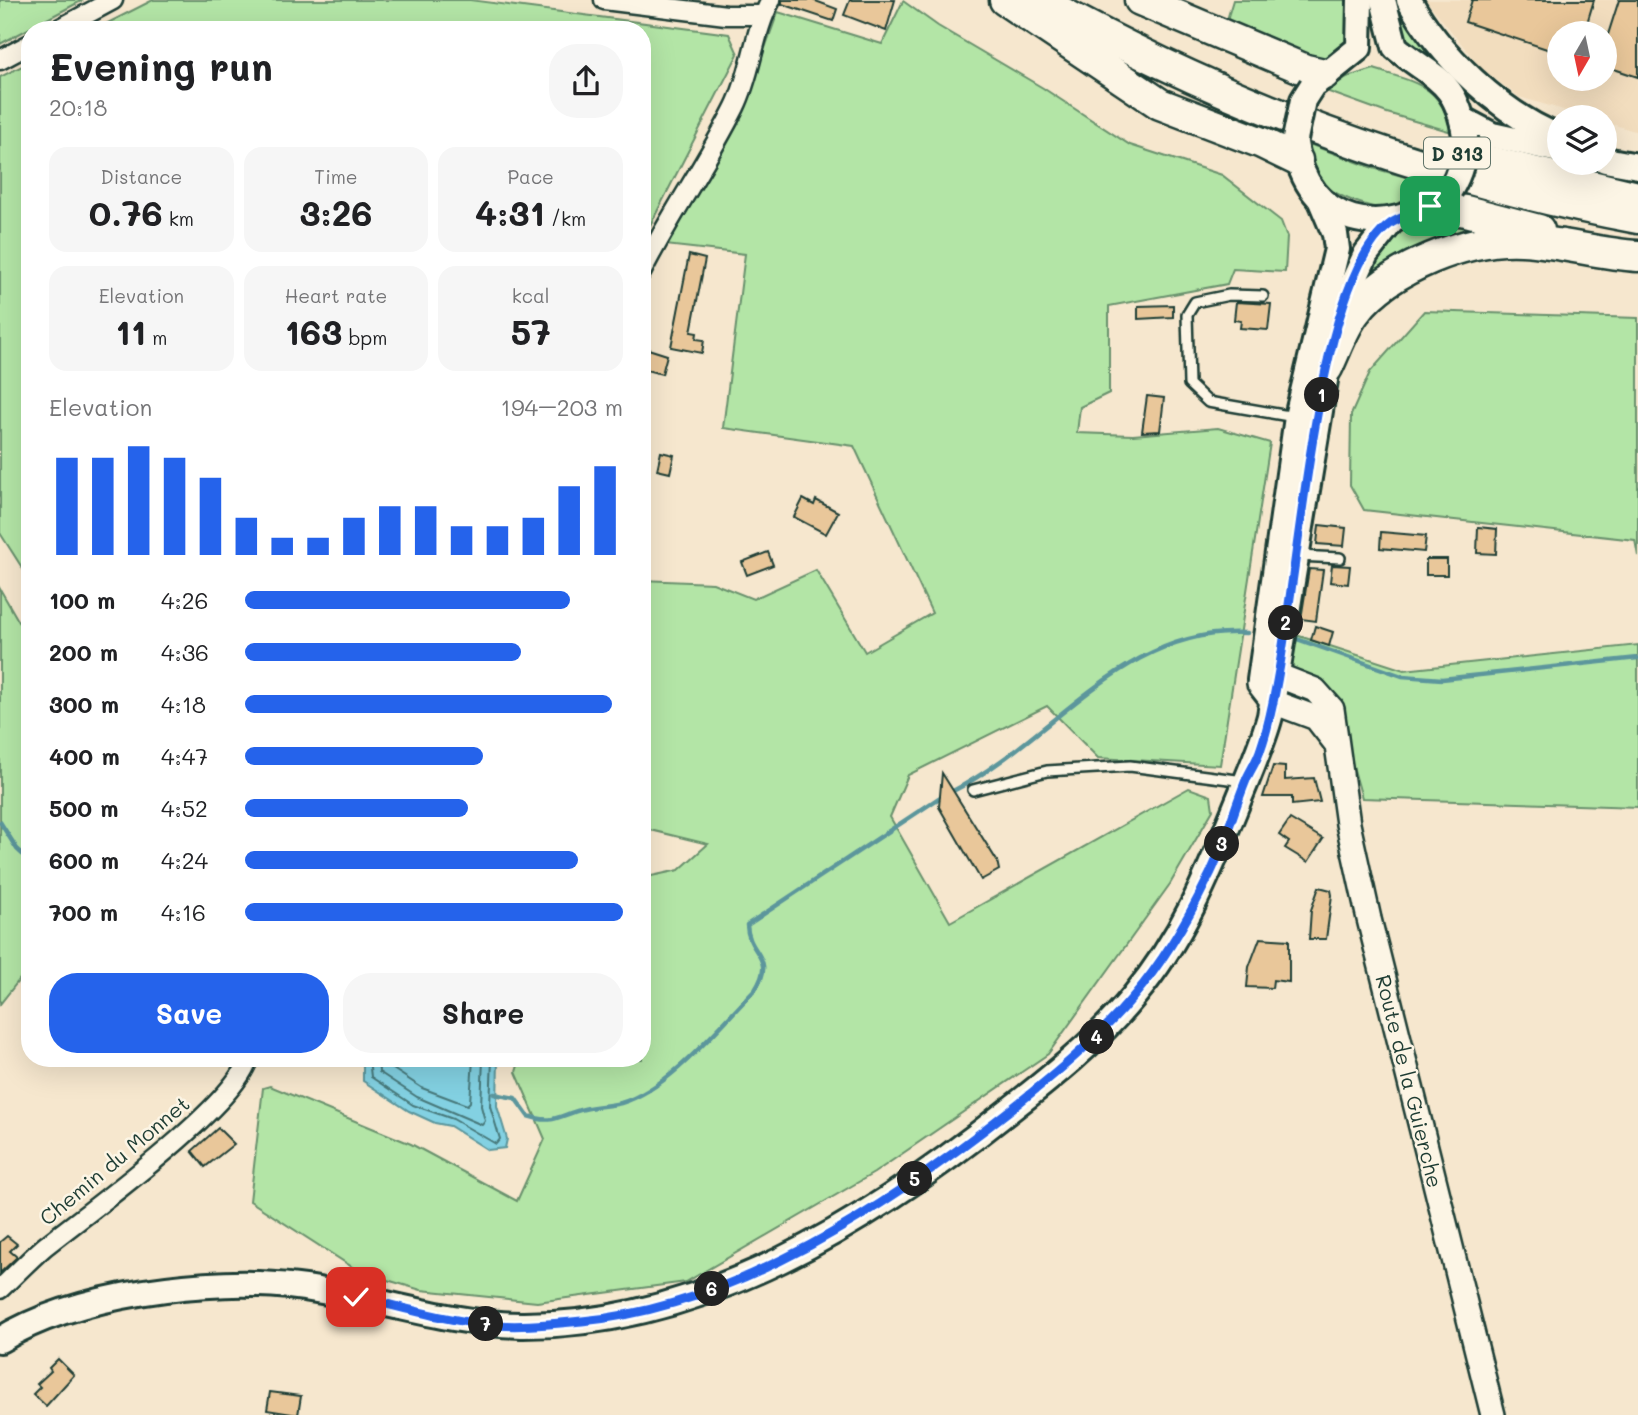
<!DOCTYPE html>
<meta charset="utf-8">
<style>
body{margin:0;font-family:Mali,sans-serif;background:#f6f6f6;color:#202124;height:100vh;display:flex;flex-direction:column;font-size:26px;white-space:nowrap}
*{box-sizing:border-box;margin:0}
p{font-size:23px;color:#757577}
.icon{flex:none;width:38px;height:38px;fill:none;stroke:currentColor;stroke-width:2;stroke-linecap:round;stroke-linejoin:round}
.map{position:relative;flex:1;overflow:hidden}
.drawer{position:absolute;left:21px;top:21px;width:630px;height:1046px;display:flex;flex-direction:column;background:#fff;border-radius:28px;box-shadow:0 7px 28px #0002}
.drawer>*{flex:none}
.needle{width:46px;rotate:189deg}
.fabs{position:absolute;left:1547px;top:21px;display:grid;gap:14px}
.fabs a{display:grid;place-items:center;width:70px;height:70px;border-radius:50%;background:#fff;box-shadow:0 7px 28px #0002;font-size:35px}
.pin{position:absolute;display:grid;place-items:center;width:60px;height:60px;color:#fff;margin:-30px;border-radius:14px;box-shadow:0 4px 10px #0006}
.km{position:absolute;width:35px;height:35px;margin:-18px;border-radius:50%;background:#222;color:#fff;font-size:19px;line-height:35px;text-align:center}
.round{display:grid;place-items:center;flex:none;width:74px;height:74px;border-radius:28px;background:#f6f6f6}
.head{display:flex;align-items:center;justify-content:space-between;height:119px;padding:0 28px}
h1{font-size:38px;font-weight:700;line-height:52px}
.metrics{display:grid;grid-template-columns:repeat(3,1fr);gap:10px;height:119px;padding:7px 28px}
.metrics div{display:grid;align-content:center;border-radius:18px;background:#f6f6f6;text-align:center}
.metrics b{font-size:35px;font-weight:700}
.metrics small{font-size:19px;font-weight:400}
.metrics p{font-size:19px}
.chart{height:196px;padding:14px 28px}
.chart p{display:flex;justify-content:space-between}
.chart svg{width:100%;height:126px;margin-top:7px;stroke:#2563eb;stroke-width:6}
.action{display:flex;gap:14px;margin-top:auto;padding:14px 28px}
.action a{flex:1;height:80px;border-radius:28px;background:#2563eb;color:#fff;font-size:28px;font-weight:700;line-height:80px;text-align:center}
.action a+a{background:#f6f6f6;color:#202124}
ul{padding:0 28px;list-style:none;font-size:23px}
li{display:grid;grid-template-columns:112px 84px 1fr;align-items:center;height:52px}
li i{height:18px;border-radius:9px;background:#2563eb}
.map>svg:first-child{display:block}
.built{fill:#f2ddbe;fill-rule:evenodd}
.green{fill:#b3e5a6;stroke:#69916d;stroke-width:2}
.water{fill:#83d1e2;stroke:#5b969c;stroke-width:2}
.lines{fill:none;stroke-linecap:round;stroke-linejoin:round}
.shore{stroke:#47787a;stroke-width:2}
.stream{stroke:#5b969c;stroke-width:4.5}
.building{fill:#e9c79a;stroke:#1f3d34;stroke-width:2}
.service-casing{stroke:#1f3d34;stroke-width:14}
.minor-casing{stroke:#1f3d34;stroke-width:23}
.tertiary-casing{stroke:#1f3d34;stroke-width:28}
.secondary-casing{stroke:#1f3d34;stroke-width:30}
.trunk-casing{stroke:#1f3d34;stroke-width:35}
.service{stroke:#fcf5e5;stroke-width:9}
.minor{stroke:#fcf5e5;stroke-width:18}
.tertiary{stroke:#fcf5e5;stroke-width:23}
.secondary{stroke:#fcf5e5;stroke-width:24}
.trunk{stroke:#fcf5e5;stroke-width:30}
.secondary-bridge-casing{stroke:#1f3d34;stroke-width:30;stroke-linecap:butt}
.secondary-bridge{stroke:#fcf5e5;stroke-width:24}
.route-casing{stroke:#fff;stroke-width:14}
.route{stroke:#2563eb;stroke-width:9}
.labels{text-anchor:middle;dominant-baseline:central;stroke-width:5;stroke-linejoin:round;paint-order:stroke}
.shield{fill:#fcf5e5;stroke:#617469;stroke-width:2}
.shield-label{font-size:19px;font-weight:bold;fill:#1f3d34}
.street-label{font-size:21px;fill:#1f3d34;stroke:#fcf5e5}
</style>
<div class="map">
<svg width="1638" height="1415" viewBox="0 0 1638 1415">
<rect width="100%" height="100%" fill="#f6e7ce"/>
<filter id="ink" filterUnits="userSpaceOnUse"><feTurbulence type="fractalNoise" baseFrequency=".0143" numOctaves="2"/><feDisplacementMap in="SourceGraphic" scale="14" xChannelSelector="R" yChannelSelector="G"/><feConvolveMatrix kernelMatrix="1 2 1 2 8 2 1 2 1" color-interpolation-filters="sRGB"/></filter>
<g filter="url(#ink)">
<!-- built -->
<path class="built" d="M1426,0H1638V132L1605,122V117H1588L1519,97L1481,68ZM1559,33H1605V79H1559Z"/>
<!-- green -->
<g class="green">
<path d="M0,0H83L0,44Z"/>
<path d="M153,0H470L729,34L738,54L642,241V30H94Z"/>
<path d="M1233,0H1360L1361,27L1324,74L1223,33Z"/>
<path d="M1390,0H1403L1446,65L1443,69L1408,58Z"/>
<path d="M903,1L938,26L1043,88L1130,145L1222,175L1281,221L1287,237L1285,272L1233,269L1227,284L1109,306V393L1080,407L1077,433L1133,435L1218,428L1270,443L1220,765L1098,758L1047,706L908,775L890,817L950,922L1189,788L1211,796L1213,810L1170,884L1048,1054L874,1173L686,1282L537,1302L421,1290L360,1272L250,1201L263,1088L270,1086L411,1144L517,1201L545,1139L516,1072L520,1059H642V878L679,870L708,844L642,828V580L713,583L753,599L816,570L865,652L932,613L854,446L723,428L745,254L665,245L745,104L778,12L882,44Z"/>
<path d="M30,62V580L0,533V77Z"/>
<path d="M1374,69C1416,83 1440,84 1452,132L1387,113L1326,91L1347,77Z"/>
<path d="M1309,144L1373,168L1435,185L1429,192L1389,212C1349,199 1311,195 1309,144Z"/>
<path d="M1434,217L1487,231L1374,275L1370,271L1385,237L1420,225Z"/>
<path d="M1424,311L1638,318V556L1635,540L1364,510L1350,485L1351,415L1370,372Z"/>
<path d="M0,589L30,641V966L0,1004Z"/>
<path d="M1293,634L1404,670L1638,645V807L1362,798L1349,752L1305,679L1292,669L1288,658Z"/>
</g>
<!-- water -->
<path class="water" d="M363,1059H498L497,1106L507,1139L505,1148L488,1150L450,1126L435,1123L409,1111L363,1081Z"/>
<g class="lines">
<!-- shore -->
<g class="shore">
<path d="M369,1059L371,1077L413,1105L453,1119L496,1144L500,1139L490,1106L492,1059"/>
<path d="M378,1059L379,1072L417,1097L482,1125L485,1121L481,1106L483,1059"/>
<path d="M389,1059L390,1067L422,1088L467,1105L470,1102L473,1059"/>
</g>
<!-- stream -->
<g class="stream">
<path d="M1294,638L1402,676L1442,679L1638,658"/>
<path d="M951,792C1051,742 1124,625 1247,633"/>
<path d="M0,822L17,849L30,861"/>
<path d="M494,1094L515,1098L528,1116C555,1125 559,1115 584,1109C596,1106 609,1106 621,1103C671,1088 719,1026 755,990C777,956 748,955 747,925L942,796"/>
</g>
</g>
<!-- building -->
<g class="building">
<path d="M782,0H813L837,9L833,21L782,4Z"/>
<path d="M850,0H895L886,31L844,15Z"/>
<path d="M1472,0H1594L1584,33H1559V53L1465,22Z"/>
<path d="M1619,0H1638V77L1605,66V44Z"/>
<path d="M689,255L705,259L691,332L697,333L696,339L704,340L702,353L671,347Z"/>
<path d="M1236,302L1271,304L1268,330L1240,328L1241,321L1234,320Z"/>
<path d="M1173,305V317L1138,319V306Z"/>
<path d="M642,347L667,355L662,374L642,369Z"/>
<path d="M1147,396L1164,398L1160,431L1142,432Z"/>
<path d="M661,452L674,455L670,473L657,470Z"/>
<path d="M803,499L814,505L816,500L838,512L826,534L794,517Z"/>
<path d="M1319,525L1346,528L1344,546L1317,544Z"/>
<path d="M1478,527L1497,529L1496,554L1477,553Z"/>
<path d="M1381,532L1426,536L1424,552L1380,548Z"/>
<path d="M768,552L773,565L747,575L742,562Z"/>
<rect x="1426" y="559" width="21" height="16"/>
<path d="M1332,565L1350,566L1348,584L1330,582Z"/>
<path d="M1309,569L1323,570L1316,621L1301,619Z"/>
<path d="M1315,626L1333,632L1329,646L1311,640Z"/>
<path d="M1273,766L1285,767V780L1314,778L1320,802L1292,805V797H1263Z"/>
<path d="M942,773L997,861L999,870L981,880L939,807Z"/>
<path d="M1290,819L1323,839L1308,862L1285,848L1289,842L1279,835Z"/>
<path d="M1319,887L1331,890L1332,895L1326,939H1309L1311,910Z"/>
<path d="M1260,938L1289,940V982L1273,980L1272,988L1247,987L1249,967Z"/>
<path d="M218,1128L234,1144L205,1167L192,1151Z"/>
<path d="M7,1236L17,1244L10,1251L17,1257L0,1273V1242Z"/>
<path d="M58,1359L74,1375L46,1406L33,1394L40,1387L37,1384L51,1371L49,1368Z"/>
<path d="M270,1392L301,1396L298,1415L267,1410Z"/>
</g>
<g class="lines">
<defs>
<g id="service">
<path d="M1263,296L1229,295L1195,302L1187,315L1189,384L1208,402L1295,417"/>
<path d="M1297,556L1340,558"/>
<path d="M973,790L1047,771L1130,766L1244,781"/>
</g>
<g id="minor">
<path d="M604,0L726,15H763"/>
<path d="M57,30L113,0"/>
<path d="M0,60L30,44"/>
<path d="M642,271C670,215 707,163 735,107C752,73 753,33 771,0"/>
<path d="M0,1289C14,1276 28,1261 43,1248C88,1212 234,1107 248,1059"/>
</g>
<path id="tertiary" d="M1337,745L1316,718L1273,702L1259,684L1277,675L1315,690L1332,709L1348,824L1369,919L1493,1415"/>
<g id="secondary">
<path d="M1383,0L1395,47C1433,79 1457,79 1465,136"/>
<path d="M1409,0C1438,54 1502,115 1559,137"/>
<path d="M1312,86L1359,48L1360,0"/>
<path d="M1462,119L1492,135L1559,150"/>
<path d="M1295,143C1306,226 1386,243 1445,193"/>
<path d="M1605,160L1638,166"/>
<path d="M1260,680L1297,417L1337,249L1335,234L1321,201"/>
<path d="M0,1340C74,1294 211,1276 297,1287C372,1296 445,1324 521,1325C703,1326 869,1222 1007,1112C1052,1077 1097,1041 1134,996C1189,930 1214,859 1246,782C1255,759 1264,739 1270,716L1327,368L1349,291L1366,254L1391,222"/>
</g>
<g id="trunk">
<path d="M1005,0L1160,104L1262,143L1297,160"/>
<path d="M1039,0C1226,104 1427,179 1638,218"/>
<path d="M1140,0L1306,70L1324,74"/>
<path d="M1454,153L1638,197"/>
<path d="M1430,206L1466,211L1539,230"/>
<path d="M1327,368C1336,350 1343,327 1356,311C1389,268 1468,237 1522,240C1561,242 1599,254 1638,256"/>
</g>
</defs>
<!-- service casing -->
<use href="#service" class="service-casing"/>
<!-- minor casing -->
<use href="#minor" class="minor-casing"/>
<!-- tertiary casing -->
<use href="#tertiary" class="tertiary-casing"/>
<!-- secondary casing -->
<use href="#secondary" class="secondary-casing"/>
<!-- trunk casing -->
<use href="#trunk" class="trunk-casing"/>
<!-- service -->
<use href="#service" class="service"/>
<!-- minor -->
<use href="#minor" class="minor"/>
<!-- tertiary -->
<use href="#tertiary" class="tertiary"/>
<!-- secondary -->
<use href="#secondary" class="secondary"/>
<!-- trunk -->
<use href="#trunk" class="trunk"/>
<defs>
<g id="secondary-bridge">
<path d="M1295,139L1303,100L1312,86"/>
<path d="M1450,190C1461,172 1465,156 1465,136"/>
</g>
</defs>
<!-- secondary-bridge casing -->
<use href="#secondary-bridge" class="secondary-bridge-casing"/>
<!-- secondary-bridge -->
<use href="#secondary-bridge" class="secondary-bridge"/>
</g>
</g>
<g class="lines" filter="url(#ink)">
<defs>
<path id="route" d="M356,1297C399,1306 442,1320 485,1324C517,1328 551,1324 582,1321C737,1307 891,1204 1010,1110C1054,1075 1097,1040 1133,997C1163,962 1188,919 1208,878C1224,847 1233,812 1246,780C1251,769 1258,759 1261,748C1300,637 1305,287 1390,224C1400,216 1418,213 1430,206"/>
</defs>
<!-- route casing -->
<use href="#route" class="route-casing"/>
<!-- route -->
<use href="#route" class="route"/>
</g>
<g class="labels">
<!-- shield labels -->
<rect class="shield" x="1424" y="137.5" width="66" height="31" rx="5"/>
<g class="shield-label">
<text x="1457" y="153">D 313</text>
</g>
<!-- street labels -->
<g class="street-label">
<text transform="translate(1410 1081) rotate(76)">Route de la Guierche</text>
<text transform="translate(114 1160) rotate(-40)">Chemin du Monnet</text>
</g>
</g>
</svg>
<div class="fabs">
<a><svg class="needle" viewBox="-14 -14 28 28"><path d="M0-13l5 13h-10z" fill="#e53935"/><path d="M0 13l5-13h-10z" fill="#757577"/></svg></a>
<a><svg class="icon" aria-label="layers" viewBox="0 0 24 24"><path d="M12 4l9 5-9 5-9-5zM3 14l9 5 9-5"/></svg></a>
</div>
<div class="pin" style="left:1430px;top:206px;background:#1e9e55"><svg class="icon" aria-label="arrive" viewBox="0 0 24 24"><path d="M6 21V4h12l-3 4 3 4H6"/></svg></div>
<div class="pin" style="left:356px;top:1297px;background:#d93025"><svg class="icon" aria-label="check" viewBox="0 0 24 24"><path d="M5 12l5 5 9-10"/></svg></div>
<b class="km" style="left:1322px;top:395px">1</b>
<b class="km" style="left:1286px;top:623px">2</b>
<b class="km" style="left:1222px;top:844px">3</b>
<b class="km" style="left:1097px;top:1037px">4</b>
<b class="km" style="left:915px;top:1179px">5</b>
<b class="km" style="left:712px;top:1289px">6</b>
<b class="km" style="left:486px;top:1324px">7</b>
<section class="drawer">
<div class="head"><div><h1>Evening run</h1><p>20:18</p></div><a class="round"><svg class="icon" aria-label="share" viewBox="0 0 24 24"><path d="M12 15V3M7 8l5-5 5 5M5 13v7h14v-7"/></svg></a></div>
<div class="metrics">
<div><p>Distance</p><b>0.76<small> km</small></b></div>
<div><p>Time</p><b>3:26</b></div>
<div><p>Pace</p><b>4:31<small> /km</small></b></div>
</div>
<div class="metrics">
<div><p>Elevation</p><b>11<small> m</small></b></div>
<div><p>Heart rate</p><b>163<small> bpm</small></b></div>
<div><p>kcal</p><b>57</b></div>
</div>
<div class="chart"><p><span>Elevation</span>194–203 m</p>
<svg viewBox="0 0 160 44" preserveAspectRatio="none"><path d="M5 44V10M15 44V10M25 44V6M35 44V10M45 44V17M55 44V31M65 44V38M75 44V38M85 44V31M95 44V27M105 44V27M115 44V34M125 44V34M135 44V31M145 44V20M155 44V13"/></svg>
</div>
<ul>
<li><b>100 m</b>4:26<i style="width:86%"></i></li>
<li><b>200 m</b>4:36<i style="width:73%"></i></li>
<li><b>300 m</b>4:18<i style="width:97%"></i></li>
<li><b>400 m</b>4:47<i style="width:63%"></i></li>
<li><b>500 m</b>4:52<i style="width:59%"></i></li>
<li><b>600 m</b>4:24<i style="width:88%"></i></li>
<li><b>700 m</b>4:16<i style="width:100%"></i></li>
</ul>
<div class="action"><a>Save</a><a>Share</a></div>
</section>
</div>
